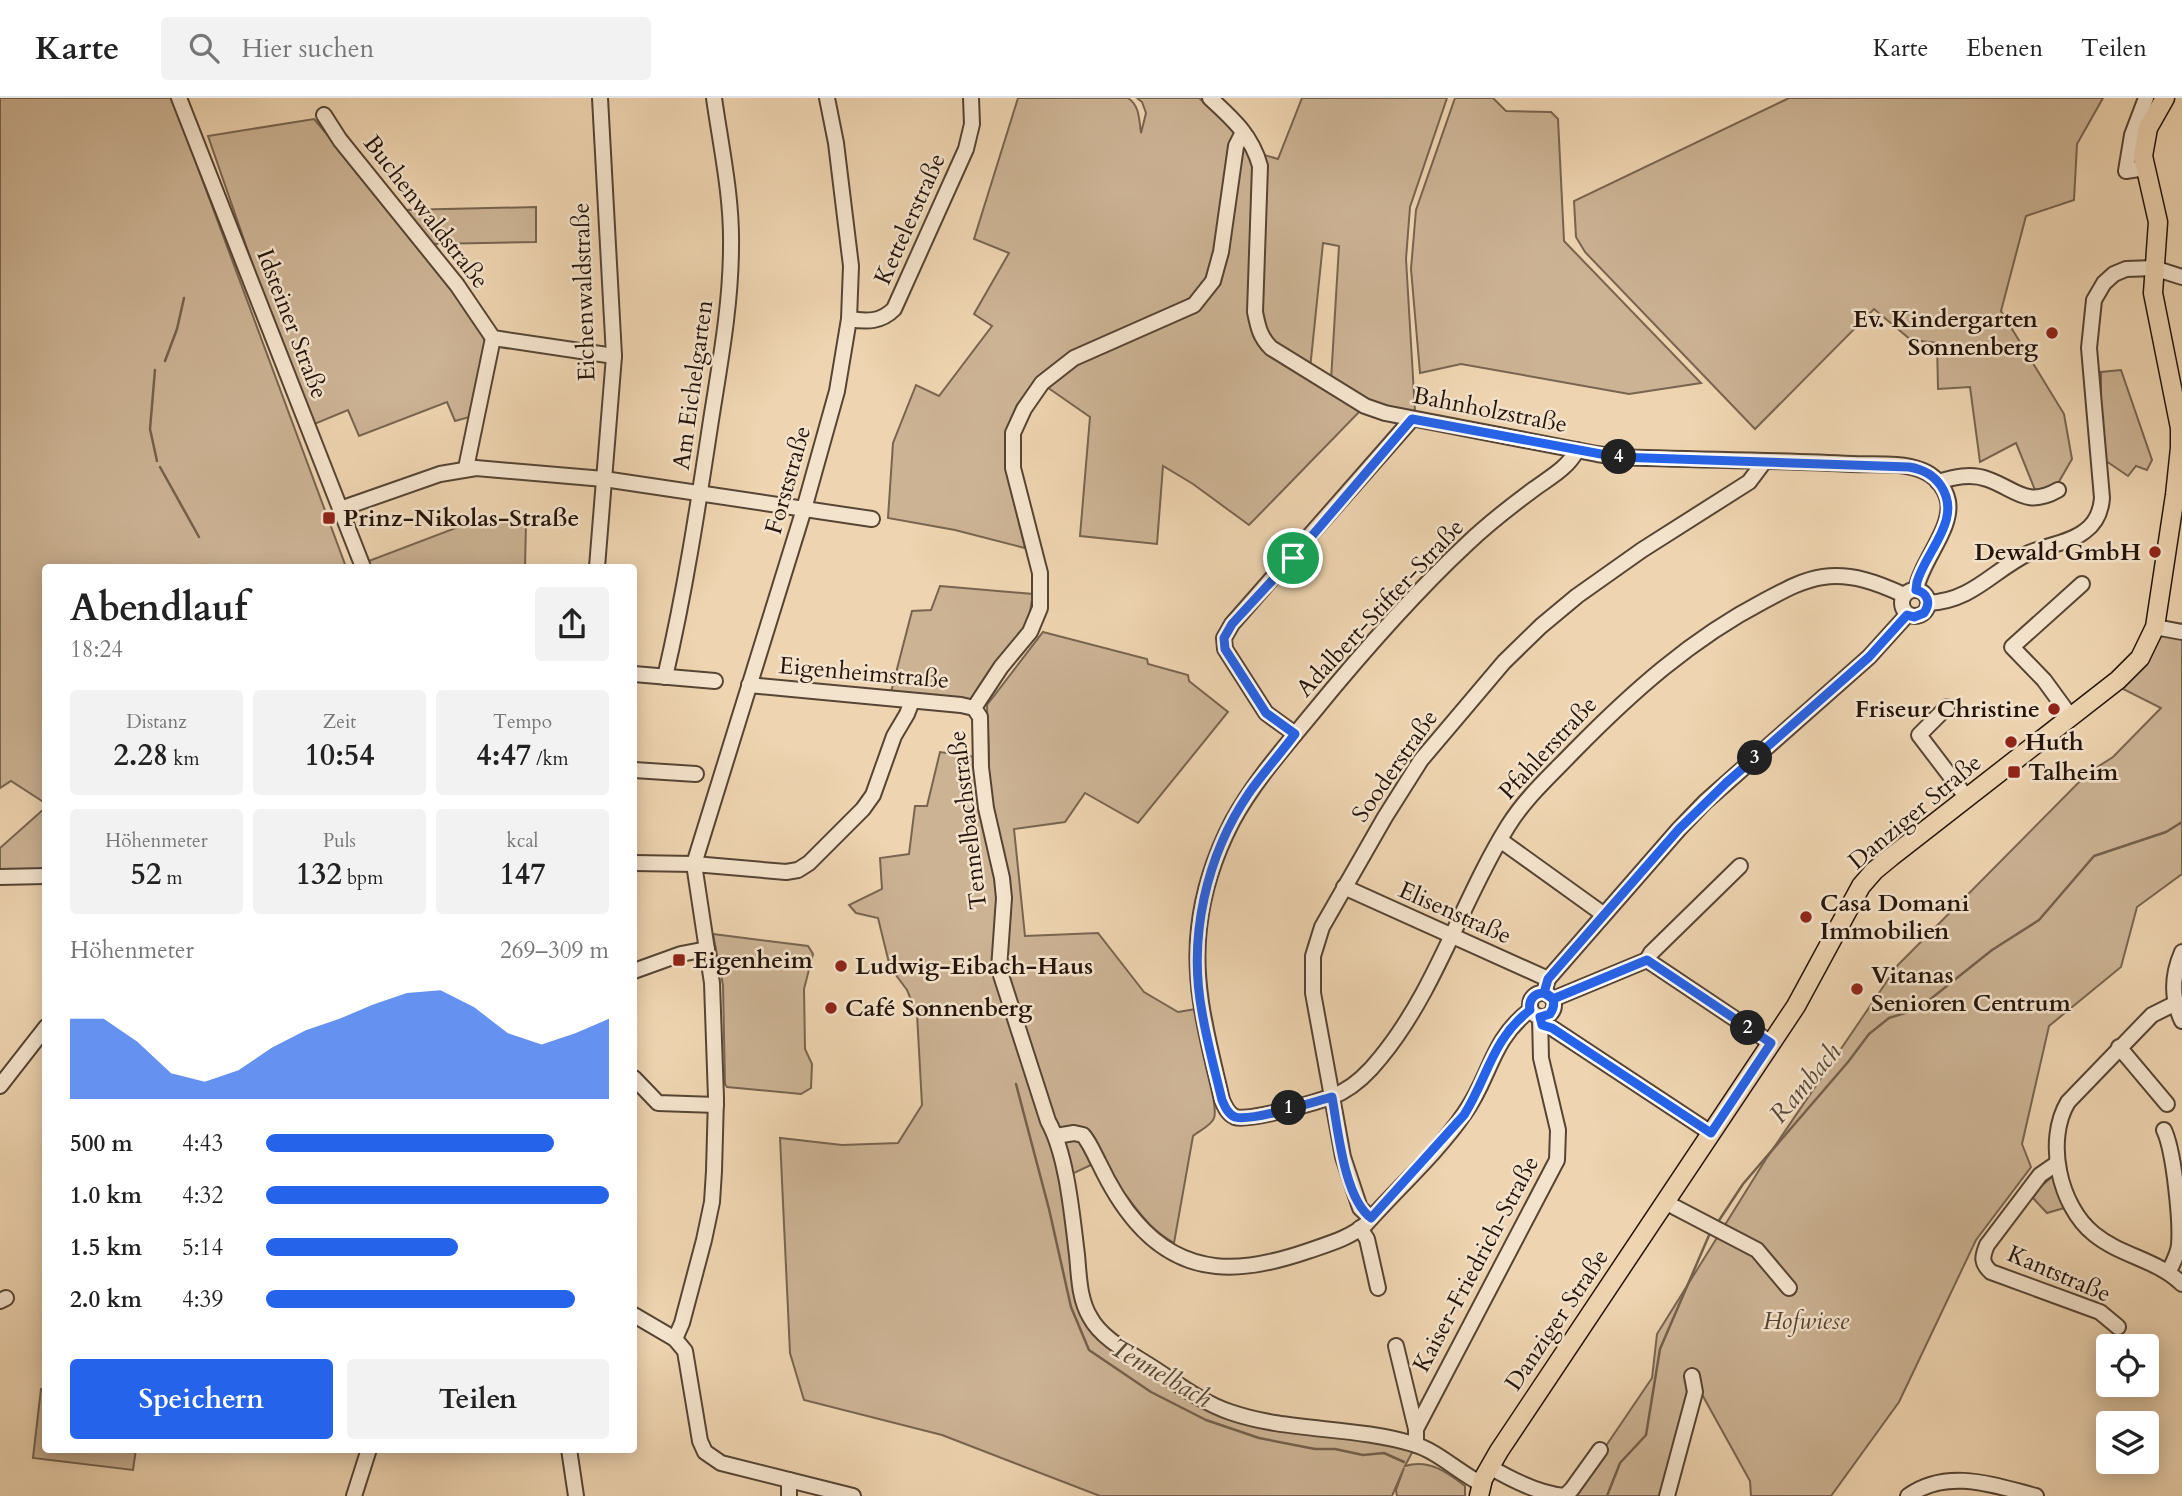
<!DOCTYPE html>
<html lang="de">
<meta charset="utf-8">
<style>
body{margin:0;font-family:Cardo,serif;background:#f2f2f2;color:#222;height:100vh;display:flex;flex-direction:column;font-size:26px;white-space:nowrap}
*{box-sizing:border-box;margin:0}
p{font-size:23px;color:#767676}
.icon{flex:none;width:38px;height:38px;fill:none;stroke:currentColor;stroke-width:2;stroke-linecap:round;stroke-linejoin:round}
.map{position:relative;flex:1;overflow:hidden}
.panel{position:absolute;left:42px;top:466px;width:595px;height:889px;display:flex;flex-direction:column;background:#fff;border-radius:7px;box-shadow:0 4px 18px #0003}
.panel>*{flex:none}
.fabs{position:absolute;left:2096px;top:1236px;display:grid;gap:14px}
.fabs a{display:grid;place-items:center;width:63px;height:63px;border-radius:7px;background:#fff;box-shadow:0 4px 18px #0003;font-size:35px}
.pin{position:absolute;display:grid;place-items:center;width:60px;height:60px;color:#fff;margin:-30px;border:4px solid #fff;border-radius:50%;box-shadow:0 2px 7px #0007}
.km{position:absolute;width:35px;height:35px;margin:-18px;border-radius:50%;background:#222;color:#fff;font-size:19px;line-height:35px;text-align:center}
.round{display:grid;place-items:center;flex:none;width:74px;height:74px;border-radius:7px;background:#f2f2f2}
.head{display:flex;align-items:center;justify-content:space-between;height:119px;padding:0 28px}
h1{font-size:38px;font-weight:700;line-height:52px}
.stats{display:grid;grid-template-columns:repeat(3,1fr);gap:10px;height:119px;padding:7px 28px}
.stats div{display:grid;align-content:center;border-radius:7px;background:#f2f2f2;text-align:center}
.stats b{font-size:30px;font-weight:700}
.stats small{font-size:19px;font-weight:400}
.stats p{font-size:19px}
.chart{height:196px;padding:14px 28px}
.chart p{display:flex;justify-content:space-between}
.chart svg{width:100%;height:126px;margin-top:7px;fill:#2563eb;opacity:.7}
.action{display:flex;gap:14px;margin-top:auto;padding:14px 28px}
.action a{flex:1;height:80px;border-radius:7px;background:#2563eb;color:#fff;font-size:28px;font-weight:700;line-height:80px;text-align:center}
.action a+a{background:#f2f2f2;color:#222}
ul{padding:0 28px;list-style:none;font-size:23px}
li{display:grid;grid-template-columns:112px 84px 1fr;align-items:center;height:52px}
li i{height:18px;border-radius:9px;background:#2563eb}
header{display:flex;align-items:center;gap:42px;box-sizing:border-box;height:98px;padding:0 35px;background:#fff;border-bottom:2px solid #e0e0e0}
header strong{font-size:33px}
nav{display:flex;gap:38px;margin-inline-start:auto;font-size:24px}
.search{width:490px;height:63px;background:#f2f2f2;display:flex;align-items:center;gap:18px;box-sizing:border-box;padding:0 24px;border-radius:7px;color:#767676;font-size:26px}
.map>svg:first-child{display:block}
.green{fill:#ccb394;stroke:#786450;stroke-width:2}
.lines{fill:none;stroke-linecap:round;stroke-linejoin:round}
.stream{stroke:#74604c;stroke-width:2.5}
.minor-casing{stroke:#564434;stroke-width:18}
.major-casing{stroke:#24140b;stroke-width:21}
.minor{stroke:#f4e3cc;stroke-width:14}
.major{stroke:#eed4b0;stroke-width:18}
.route-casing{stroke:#fff;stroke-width:14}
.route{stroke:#2563eb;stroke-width:9}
.poi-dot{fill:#8f2418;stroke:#f4e3cc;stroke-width:2.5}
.labels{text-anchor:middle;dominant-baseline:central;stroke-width:5;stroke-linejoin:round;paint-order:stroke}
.street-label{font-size:24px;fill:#24140b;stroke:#f4e3cc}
.poi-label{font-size:24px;font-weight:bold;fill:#24140b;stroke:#f4e3cc;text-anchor:start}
.park-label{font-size:24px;font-style:italic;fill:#564434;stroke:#f4e3cc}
.water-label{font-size:26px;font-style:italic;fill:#594737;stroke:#f4e3cc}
</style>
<header>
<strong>Karte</strong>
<div class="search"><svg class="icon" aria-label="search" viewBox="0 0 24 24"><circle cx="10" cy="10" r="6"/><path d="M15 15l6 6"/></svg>Hier suchen</div>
<nav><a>Karte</a><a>Ebenen</a><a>Teilen</a></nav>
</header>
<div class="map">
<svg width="2182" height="1398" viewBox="0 0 2182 1398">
<rect width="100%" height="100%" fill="#eed4b0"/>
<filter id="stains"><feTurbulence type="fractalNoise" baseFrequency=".00286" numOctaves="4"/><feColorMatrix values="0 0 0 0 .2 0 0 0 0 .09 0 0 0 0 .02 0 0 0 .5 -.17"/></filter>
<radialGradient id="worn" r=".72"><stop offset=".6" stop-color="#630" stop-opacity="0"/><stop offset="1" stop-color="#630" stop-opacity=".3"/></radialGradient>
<!-- green -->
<g class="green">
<path d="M0,0H172L346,469H46L45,705L11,683L0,690Z"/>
<path d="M1018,0H1128C1140,8 1139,22 1141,35L1146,15L1142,4L1137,0H1199L1235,32L1210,174L1207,182L1192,202L1036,283L1017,307L1005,335L1006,370L1025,450L955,432L888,420L893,345L916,287L939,298L992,228L974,216L1009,155L974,141Z"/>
<path d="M1302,0H1447L1410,109L1406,161L1415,313L1379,310L1331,282L1339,148L1323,145L1310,271L1265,241L1260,230L1261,56L1278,61Z"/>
<path d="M1455,0H1493L1506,13L1551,14L1558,21L1564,143L1701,285L1629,296L1461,266L1420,275L1411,171L1416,112Z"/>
<path d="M1789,0H2103L2077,46L2074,102L2026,118L2001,213L2064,316L2072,361L2057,387L2035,392L2016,345L1980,364L1970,289L1938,291L1937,245L1911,242L1874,211L1755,331L1585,154L1576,139L1574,103Z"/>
<path d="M314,21L457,190L490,242L473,318L455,323L447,304L359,338L348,312L312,327L267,208L208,38Z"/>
<path d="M1245,51L1254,58L1250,219L1253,238L1259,247L1362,311L1249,427L1193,386L1163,368L1157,446L1080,438L1090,319L1044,287L1075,262L1196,208L1216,184L1238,56Z"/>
<path d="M536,109V144L430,146L404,112Z"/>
<path d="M2121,272L2152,362L2147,372L2136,368L2128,378L2106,363L2101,308V274Z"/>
<path d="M474,423L526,425L525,469H368L366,464Z"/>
<path d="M940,488L1033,496L1028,525L973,602L891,594L912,513L931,512Z"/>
<path d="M1043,534L1147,561L1148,566L1188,577L1189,583L1228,614L1138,725L1085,695L1065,724L1014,731L1025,838L1098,835L1144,894L1178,914L1196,911C1199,928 1219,1009 1214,1020C1212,1027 1199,1033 1193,1038L1174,1145C1143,1127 1138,1109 1115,1085C1109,1078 1100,1072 1093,1066L1065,1079L1079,1175L1100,1233L1222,1310L1416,1347L1405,1368C1429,1361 1447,1374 1465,1388V1398H1397L1396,1392L1404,1370L1392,1398H1100L942,1337L804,1302L790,1255L780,1040L842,1047L898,1045L922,1007L917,916L907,892L890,869L878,820L856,815L849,807L882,791L880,760L909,756L915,708H927L940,654L989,661L987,607Z"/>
<path d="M2161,534L2182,537V776L2137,809L2121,869L2049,928L2022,1046L2031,1069L1976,1142L1899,1304L1831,1398H1751L1750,1383L1699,1291L1661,1398H1572L1652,1280L1657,1236L1766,1061L1898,867L2088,675L2113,659L2161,610L2121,590Z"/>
<path d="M45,710V772H0V750Z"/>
<path d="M713,836L808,848L813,856L804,891L805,951L812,966L811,990L801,996L727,989L725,986L723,887Z"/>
<path d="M2053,1078L2064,1110L2047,1115L2033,1100L2039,1090Z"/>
<path d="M41,1291H45L46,1351H136L133,1372L33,1360Z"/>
</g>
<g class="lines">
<!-- stream -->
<g class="stream">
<path d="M165,263L177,231L184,200"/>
<path d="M155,272L150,331L157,363"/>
<path d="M160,369L199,439"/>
<path d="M1016,986L1049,1111L1071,1209L1089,1252L1151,1294L1206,1322L1259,1340L1315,1351H1335L1363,1357L1384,1355L1404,1364"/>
<path d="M1716,1127L1743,1086L1848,964L1869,936L1889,920L1918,911L1992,852L2039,822L2094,758L2166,734L2182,724"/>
<path d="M1607,1398L1620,1365L1646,1337L1660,1251L1710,1135"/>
</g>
<defs>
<g id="minor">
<path d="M179,0L363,469"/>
<path d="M1210,0C1232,20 1252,38 1260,68L1255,214C1258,229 1260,239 1271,250L1365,308L1385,315L1597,356L1617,359C1695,362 1774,362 1852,366C1873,367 1901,364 1921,372C1935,377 1945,389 1948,403C1953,431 1921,463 1916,492"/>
<path d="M324,17L340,42L457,187L493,240L614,258"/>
<path d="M2145,70L2126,73L2132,37L2146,0"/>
<path d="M849,221C867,224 881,224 894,211L966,51L972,26L971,0"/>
<path d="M1577,352C1568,370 1549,380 1534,391C1511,408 1489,425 1468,445C1411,498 1360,557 1311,617C1283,651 1253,685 1232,724C1215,757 1203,793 1199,830C1192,889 1209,945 1222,1002C1225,1009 1228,1016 1235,1019C1248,1024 1327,1002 1342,994C1357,986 1370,973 1381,959C1436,892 1462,802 1508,728C1526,699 1551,677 1574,653C1632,594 1691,541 1764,503C1783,493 1802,482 1823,479C1852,475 1878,485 1904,497"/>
<path d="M466,370L493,240"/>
<path d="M1938,384C1954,379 1971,375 1987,381C2016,391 2026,410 2058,392"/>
<path d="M340,411L440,376L476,370L604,381L872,421"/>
<path d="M597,469L614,258L600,0"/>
<circle cx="1915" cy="505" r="13"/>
<path d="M1928,505C1973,503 1993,472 2029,455C2047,447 2070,445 2085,433C2096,425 2101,413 2102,400L2089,250L2094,202L2104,185L2114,176L2126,171L2154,170L2182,179"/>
<path d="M2155,529L2182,534"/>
<path d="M634,576L715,583"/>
<path d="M665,579C685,494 698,408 711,322C720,265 731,206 731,148C732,99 721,49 714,0"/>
<path d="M749,587L961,607L974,610"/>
<path d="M1947,609L1919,637L1967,700"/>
<path d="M974,610L980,619L981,669L986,710L1002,780L1004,800L999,871L1048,1023C1067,1057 1072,1117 1077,1157C1079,1177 1079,1201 1090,1219C1101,1240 1128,1254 1147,1266C1173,1282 1200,1304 1230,1314C1287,1334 1354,1328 1413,1346C1438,1353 1459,1375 1482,1386"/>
<path d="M974,610L1001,569L1030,534L1040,510V475L1013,370V335L1024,311L1042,285L1074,260L1194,207L1213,183L1221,154L1236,48L1243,34"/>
<path d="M2071,619L2044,582L2012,549L2082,486"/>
<path d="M1295,636L1266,615L1225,551L1224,540L1232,526L1412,321"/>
<path d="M634,672L696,676"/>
<path d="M1500,742L1603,816"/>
<path d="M634,765L694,766L786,774L798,772L809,765L863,711L873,697L894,638L907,616L912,603"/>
<path d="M0,779L46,778"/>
<path d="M1344,789L1548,881"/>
<path d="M2182,854C2172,877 2171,900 2182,923"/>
<path d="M1647,862L1651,855L1740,768"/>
<path d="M634,873L681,856L707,851"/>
<circle cx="1542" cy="907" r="12"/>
<path d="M1544,895L1548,881L1679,731L1705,704L1869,559L1907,517"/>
<path d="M1553,901L1647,862L1771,945"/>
<path d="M2176,905L2152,917L2068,1004C2045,1042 2059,1108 2094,1136C2121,1158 2158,1162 2182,1186"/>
<path d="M1542,927L1552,930L1711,1035"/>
<path d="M2119,949L2167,1006"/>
<path d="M634,980L658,1005L716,1007"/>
<path d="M0,988L46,929"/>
<path d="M2164,1032C2174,1053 2181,1123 2179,1147C2178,1156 2173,1165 2169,1173"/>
<path d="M1056,1038L1074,1035L1083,1037C1090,1045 1094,1056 1099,1065C1109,1086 1121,1107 1136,1124C1185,1181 1244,1175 1308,1153C1328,1146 1350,1140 1366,1126C1397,1091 1438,1054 1464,1016C1491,979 1490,943 1530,912"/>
<path d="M2056,1066L2040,1077L1987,1147C1982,1159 1981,1165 1991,1174L2100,1214L2118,1229"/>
<path d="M1665,1104L1757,1152L1789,1190"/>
<path d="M1371,1120L1360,1110L1343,1059L1313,895V858L1322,829L1385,719L1421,662L1504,564L1541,528L1577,498L1642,452L1749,384L1764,364"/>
<path d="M1360,1130L1367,1141L1378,1190"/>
<path d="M0,1203L6,1200"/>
<path d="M634,1217L675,1241L685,1253L700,1343L705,1354L721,1365L853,1398"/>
<path d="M675,1241L682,1225L704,1142L712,1104L714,1073L716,1000L712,885L694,766L804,411L837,293L849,221L851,168L836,45L827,0"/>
<path d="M1396,1248L1416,1331"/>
<path d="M1416,1347V1331L1557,1062L1558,1032L1541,960L1540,919"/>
<path d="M569,1351L576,1398"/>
<path d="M1490,1369C1512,1382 1539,1396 1565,1398L1572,1391L1600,1352"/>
<path d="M789,1382V1398"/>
<path d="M354,1398L369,1351"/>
<path d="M1667,1398L1695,1294L1692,1278"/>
<path d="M1908,1398C1947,1370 1993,1387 2036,1398"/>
</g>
<path id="major" d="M1479,1398L1483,1381L1499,1353L1796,908L1861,788L1874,773L1891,759L2118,582L2140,560L2155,529L2175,397L2180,350V330L2153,195L2158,124L2143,58L2148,30L2165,0"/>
</defs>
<!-- minor casing -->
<use href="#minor" class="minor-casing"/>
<!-- major casing -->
<use href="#major" class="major-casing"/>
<!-- minor -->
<use href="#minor" class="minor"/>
<!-- major -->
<use href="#major" class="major"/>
</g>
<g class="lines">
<defs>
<path id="route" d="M1293,460L1232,526L1224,540L1225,551L1266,615L1295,636C1280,656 1263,675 1249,695C1206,758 1188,839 1202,914C1207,944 1215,973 1222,1002C1225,1009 1228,1016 1235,1019C1251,1024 1313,1004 1332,999C1338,1031 1344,1100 1371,1120L1464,1017C1488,979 1492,941 1530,912C1528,902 1534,895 1544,895L1553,901L1647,862L1771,945L1711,1035L1552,930L1542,927L1540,919L1550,916C1556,907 1555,898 1544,895L1548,881L1679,731L1726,685L1869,559L1907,517L1914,519L1924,515C1931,505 1928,495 1916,492L1917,484C1926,453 1963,421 1941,388C1933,376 1922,371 1909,369L1617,359L1412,321L1293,460"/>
</defs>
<!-- route casing -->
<use href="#route" class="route-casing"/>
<!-- route -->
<use href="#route" class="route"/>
</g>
<!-- markers -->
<g class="poi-dot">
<circle cx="2052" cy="235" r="7"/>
<rect x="322" y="413" width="14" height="14" rx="3.5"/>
<circle cx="2155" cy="454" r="7"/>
<circle cx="2054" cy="611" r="7"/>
<circle cx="2011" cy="644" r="7"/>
<rect x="2007" y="667" width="14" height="14" rx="3.5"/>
<circle cx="1806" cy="819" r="7"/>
<rect x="672" y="855" width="14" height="14" rx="3.5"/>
<circle cx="841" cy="868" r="7"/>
<circle cx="1857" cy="891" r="7"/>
<circle cx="831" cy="910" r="7"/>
</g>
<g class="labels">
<!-- street labels -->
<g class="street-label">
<text transform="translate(426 114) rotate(52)">Buchenwaldstraße</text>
<text transform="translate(910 121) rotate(-66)">Kettelerstraße</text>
<text transform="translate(584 194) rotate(-92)">Eichenwaldstraße</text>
<text transform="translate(292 226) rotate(69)">Idsteiner Straße</text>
<text transform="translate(693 287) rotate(-82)">Am Eichelgarten</text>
<text transform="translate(1490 312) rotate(11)">Bahnholzstraße</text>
<text transform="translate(788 382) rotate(-74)">Forststraße</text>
<text transform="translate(1380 510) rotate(-47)">Adalbert-Stifter-Straße</text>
<text transform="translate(864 575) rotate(5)">Eigenheimstraße</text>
<text transform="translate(1548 650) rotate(-47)">Pfahlerstraße</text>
<text transform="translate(1395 668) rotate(-55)">Sooderstraße</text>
<text transform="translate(1915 714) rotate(-40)">Danziger Straße</text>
<text transform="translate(968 722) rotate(-97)">Tennelbachstraße</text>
<text transform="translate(1455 815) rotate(24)">Elisenstraße</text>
<text transform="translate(1476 1166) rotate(-62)">Kaiser-Friedrich-Straße</text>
<text transform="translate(2059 1176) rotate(23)">Kantstraße</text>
<text transform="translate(1557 1222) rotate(-56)">Danziger Straße</text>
</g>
<!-- poi labels -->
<g class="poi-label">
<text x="2038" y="221" text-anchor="end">Ev. Kindergarten<tspan x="2038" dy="28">Sonnenberg</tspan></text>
<text x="343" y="420">Prinz-Nikolas-Straße</text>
<text x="2141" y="454" text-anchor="end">Dewald GmbH</text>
<text x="2040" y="611" text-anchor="end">Friseur Christine</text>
<text x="2025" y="644">Huth</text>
<text x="2028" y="674">Talheim</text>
<text x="1820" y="805">Casa Domani<tspan x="1820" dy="28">Immobilien</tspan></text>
<text x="693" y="862">Eigenheim</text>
<text x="855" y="868">Ludwig-Eibach-Haus</text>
<text x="1871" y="877">Vitanas<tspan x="1871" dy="28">Senioren Centrum</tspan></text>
<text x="845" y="910">Café Sonnenberg</text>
</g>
<!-- park labels -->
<g class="park-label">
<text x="1806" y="1223">Hofwiese</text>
</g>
<!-- water labels -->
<g class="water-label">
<text transform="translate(1805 985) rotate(-50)">Rambach</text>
<text transform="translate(1161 1275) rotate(30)">Tennelbach</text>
</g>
</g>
<rect width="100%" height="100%" filter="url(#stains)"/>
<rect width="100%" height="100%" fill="url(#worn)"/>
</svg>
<div class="fabs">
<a><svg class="icon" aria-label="locate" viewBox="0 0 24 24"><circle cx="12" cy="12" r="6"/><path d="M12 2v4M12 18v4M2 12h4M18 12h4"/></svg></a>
<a><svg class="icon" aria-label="layers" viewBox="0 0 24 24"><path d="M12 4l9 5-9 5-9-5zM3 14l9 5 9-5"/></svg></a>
</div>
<div class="pin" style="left:1293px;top:460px;background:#1e9e55"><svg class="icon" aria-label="arrive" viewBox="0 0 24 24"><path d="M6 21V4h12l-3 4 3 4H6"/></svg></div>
<b class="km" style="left:1289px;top:1010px">1</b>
<b class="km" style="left:1748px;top:930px">2</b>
<b class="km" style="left:1755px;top:660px">3</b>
<b class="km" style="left:1619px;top:359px">4</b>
<section class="panel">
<div class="head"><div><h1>Abendlauf</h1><p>18:24</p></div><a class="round"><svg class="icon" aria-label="share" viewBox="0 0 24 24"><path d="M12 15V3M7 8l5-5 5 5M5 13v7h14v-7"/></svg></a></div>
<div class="stats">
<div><p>Distanz</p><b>2.28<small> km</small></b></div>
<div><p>Zeit</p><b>10:54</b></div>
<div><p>Tempo</p><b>4:47<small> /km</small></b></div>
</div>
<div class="stats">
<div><p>Höhenmeter</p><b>52<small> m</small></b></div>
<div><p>Puls</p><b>132<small> bpm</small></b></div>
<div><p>kcal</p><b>147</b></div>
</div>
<div class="chart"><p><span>Höhenmeter</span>269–309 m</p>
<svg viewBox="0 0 160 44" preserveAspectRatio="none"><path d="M0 44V16L10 16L20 24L30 35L40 38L50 34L60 26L70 20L80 16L90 11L100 7L110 6L120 12L130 21L140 25L150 21L160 16V44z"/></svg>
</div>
<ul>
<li><b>500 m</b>4:43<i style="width:84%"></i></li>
<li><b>1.0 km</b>4:32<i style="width:100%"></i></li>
<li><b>1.5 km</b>5:14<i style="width:56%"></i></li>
<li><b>2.0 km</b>4:39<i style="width:90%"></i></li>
</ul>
<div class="action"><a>Speichern</a><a>Teilen</a></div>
</section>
</div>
